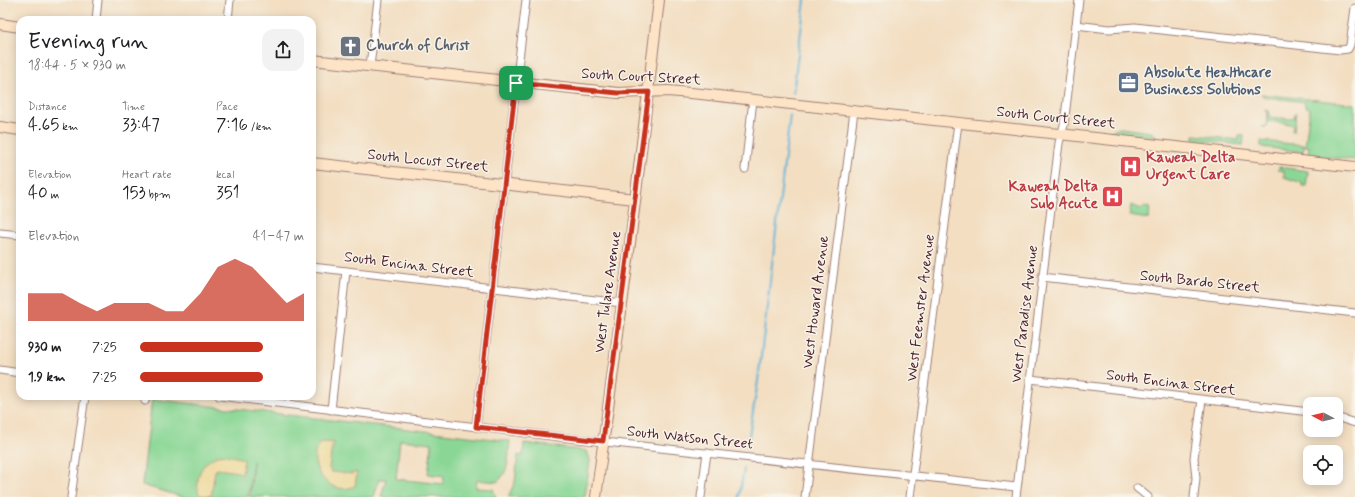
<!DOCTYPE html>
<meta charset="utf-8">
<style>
body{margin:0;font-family:Mynerve,sans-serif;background:#f2f2f2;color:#202124;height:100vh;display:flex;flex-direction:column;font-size:15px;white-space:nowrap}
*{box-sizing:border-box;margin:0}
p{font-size:13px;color:#757577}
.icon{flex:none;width:22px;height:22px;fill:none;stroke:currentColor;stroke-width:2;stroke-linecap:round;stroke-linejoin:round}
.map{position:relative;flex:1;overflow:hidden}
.details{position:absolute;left:16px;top:16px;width:300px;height:384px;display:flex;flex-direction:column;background:#fff;border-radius:12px;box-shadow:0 2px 10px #0003}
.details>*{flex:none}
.needle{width:26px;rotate:277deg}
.buttons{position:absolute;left:1303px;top:397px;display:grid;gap:8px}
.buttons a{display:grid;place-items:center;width:40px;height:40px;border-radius:8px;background:#fff;box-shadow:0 2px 10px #0003;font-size:20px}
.pin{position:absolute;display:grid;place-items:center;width:34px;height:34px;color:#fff;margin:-17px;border-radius:8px;box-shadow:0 2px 6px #0006}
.round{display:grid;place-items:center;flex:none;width:42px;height:42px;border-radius:12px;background:#f2f2f2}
.head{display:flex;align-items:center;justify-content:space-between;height:68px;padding:0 12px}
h1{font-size:22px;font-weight:600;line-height:30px}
.stats{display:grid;grid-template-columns:repeat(3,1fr);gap:6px;height:68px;padding:4px 12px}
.stats div{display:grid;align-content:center}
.stats b{font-size:17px;font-weight:600}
.stats small{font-size:11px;font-weight:400}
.stats p{font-size:11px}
.chart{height:112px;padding:8px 12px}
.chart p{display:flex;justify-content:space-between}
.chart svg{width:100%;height:72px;margin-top:4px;fill:#c8321e;opacity:.7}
ul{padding:0 12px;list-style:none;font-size:13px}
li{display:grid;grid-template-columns:64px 48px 1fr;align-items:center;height:30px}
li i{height:10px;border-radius:5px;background:#c8321e}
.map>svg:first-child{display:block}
.green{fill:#8ad795;stroke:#6a7b60;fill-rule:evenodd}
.sand{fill:#eeda9e;stroke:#9c7c64}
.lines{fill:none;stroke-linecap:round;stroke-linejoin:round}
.stream{stroke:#59b1d6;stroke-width:2}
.street-casing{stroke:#9e7e76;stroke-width:9}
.secondary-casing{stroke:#9e7e76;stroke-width:12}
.street{stroke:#fff;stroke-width:7}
.secondary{stroke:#fee4c6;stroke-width:10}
.route-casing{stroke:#fff;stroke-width:8}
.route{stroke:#c8321e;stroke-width:5}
.labels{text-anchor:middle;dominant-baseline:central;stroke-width:3;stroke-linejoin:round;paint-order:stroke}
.worship-label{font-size:15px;font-weight:bold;fill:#5b616d;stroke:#f7f3e8;text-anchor:start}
.service-label{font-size:15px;font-weight:bold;fill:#4e5e75;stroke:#f7f3e8;text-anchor:start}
.street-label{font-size:15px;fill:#4a1f2b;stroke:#f7f3e8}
.health-label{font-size:15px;font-weight:bold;fill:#be3a42;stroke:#f7f3e8;text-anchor:start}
</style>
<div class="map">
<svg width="1355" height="497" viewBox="0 0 1355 497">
<rect width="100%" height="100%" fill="#f7f3e8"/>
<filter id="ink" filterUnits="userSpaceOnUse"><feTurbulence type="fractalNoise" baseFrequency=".025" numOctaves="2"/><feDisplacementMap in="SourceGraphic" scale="8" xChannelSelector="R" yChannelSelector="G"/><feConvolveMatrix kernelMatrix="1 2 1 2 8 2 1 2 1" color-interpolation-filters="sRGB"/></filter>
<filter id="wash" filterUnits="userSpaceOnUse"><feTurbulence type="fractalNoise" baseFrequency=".012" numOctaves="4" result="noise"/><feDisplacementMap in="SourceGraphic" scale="16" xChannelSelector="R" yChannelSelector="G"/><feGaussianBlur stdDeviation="0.9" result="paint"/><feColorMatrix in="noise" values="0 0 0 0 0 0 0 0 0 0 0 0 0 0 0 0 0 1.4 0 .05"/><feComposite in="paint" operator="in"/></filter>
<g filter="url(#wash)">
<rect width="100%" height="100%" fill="#f3dec1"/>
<!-- green -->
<g class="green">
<path d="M1261,94L1355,104V160L1308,155L1309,146H1305L1310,108L1305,107V102L1264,97Z"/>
<path d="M1264,110L1269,111V117L1291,119L1294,118L1295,113H1296L1294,131H1292L1293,126L1291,124L1268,121L1267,127H1262L1267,126L1268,112Z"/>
<path d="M1121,128L1151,132L1157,137L1108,132Z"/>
<path d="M1194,135L1239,140V135L1244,136L1243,145L1198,140L1194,139Z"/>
<path d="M1261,141L1304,145L1303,152L1263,147L1261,146Z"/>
<path d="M1279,167L1308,171L1306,186H1302V183L1284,177V171L1278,170Z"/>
<path d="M1131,205L1142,209L1143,207L1150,208L1149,219L1129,216Z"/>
<path d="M152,399L510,441C508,456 510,472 497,482L477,480L476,488L493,489L496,497H381L386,479H379L374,497H250L253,461L248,497H183L142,485ZM400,440L432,443L428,474L444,476L443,484L396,479Z"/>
<path d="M524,443L587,451L590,460L585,497H508L515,482L518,455L523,456Z"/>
</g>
<!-- sand -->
<g class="sand">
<path d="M320,442L335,443L332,447L329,468L331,472L352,474L357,472L355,486C334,496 312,475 315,453C316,450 319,445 320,442Z"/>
<path d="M223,454L244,459L242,475L238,472L217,469L215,471L211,496L199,495C194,475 203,459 223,454Z"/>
</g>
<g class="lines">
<!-- stream -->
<g class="stream">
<path d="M793,93L805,0"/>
<path d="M747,448L758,381L790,115"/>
<path d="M739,497L744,469"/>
</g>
</g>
</g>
<g filter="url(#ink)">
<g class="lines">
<defs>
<g id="street">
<path d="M96,20L98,0"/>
<path d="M228,20L230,0"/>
<path d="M1076,25L1109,29L1135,27L1340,50L1348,49L1350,45L1355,8"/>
<path d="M370,66L378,0"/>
<path d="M745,169L753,100"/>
<path d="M0,233L20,235"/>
<path d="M312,267L622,303"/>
<path d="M1042,277L1355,313"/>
<path d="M0,370L20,373"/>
<path d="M1030,379L1310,412"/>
<path d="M219,396L560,437L1016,487"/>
<path d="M145,401L146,396"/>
<path d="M331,410L346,271"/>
<path d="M1336,417L1355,423"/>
<path d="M476,427L526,0"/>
<path d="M1137,488L1148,497"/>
<path d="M71,497L85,396"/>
<path d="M701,497L707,453"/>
<path d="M805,497L854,111"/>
<path d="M910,497L958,123"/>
<path d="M1016,497L1059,143L1064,125L1079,0"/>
<path d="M1194,497L1196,478L1194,458L1202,400"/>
</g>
<g id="secondary">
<path d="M0,24L20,27"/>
<path d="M312,60L618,93L668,91L701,94L1355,167"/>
<path d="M0,127L20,130"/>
<path d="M312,163L635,199"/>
<path d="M596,497L628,260L659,0"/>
</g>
</defs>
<!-- street casing -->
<use href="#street" class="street-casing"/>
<!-- secondary casing -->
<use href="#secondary" class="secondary-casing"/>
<!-- street -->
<use href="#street" class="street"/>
<!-- secondary -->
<use href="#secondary" class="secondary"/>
</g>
</g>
<g class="lines" filter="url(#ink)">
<defs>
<path id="route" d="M516,83L618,93L649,92L603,441L476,427Z"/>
</defs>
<!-- route casing -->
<use href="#route" class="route-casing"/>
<!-- route -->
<use href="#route" class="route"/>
</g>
<!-- icons -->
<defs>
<symbol id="church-square" viewBox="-11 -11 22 22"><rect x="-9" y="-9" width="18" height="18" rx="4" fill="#6b7280" stroke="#f7f3e8"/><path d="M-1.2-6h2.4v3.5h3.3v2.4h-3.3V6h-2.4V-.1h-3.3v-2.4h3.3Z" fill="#fff"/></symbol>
<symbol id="office-square" viewBox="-11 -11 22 22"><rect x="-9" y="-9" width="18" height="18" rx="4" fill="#5c6f8a" stroke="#f7f3e8"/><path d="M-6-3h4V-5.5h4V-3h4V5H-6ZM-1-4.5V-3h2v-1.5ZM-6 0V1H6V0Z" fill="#fff"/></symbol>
<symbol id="hospital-square" viewBox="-11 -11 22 22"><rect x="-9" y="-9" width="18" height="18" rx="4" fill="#e0444e" stroke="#f7f3e8"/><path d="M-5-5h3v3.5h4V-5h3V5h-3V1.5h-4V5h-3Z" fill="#fff"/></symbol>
</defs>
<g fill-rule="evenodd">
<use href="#church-square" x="338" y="34" width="25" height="25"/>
<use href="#office-square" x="1116" y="70" width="25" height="25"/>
<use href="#hospital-square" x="1118" y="154" width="25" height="25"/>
<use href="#hospital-square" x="1100" y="184" width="25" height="25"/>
</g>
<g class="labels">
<!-- worship labels -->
<g class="worship-label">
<text x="366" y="46">Church of Christ</text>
</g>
<!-- service labels -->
<g class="service-label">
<text x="1144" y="73">Absolute Healthcare<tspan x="1144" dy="17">Business Solutions</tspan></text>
</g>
<!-- street labels -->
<g class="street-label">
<text transform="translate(641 77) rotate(3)">South Court Street</text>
<text transform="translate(1056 118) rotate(6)">South Court Street</text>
<text transform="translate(428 161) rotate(6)">South Locust Street</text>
<text transform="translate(409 265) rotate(7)">South Encina Street</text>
<text transform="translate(1200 282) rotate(6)">South Bardo Street</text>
<text transform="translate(608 292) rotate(-82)">West Tulare Avenue</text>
<text transform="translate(816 302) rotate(-83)">West Howard Avenue</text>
<text transform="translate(921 308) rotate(-83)">West Feemster Avenue</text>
<text transform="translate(1025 314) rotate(-83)">West Paradise Avenue</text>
<text transform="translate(1171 383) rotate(7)">South Encina Street</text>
<text transform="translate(690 438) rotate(6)">South Watson Street</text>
</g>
<!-- health labels -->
<g class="health-label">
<text x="1146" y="158">Kaweah Delta<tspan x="1146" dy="17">Urgent Care</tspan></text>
<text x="1098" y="187" text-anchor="end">Kaweah Delta<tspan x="1098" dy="17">Sub Acute</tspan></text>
</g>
</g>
</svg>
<div class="buttons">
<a><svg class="needle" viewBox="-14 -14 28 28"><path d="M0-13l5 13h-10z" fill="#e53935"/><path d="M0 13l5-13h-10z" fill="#757577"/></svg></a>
<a><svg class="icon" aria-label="locate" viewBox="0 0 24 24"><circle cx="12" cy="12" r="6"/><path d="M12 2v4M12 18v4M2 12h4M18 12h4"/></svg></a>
</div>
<div class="pin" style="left:516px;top:83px;background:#1e9e55"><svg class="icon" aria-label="arrive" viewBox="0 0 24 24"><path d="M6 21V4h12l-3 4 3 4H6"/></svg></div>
<section class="details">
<div class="head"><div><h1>Evening run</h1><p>18:44 · 5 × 930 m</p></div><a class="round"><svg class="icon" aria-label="share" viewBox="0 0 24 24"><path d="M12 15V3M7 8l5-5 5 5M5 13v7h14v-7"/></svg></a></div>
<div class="stats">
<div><p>Distance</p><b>4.65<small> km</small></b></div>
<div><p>Time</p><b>33:47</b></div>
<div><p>Pace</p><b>7:16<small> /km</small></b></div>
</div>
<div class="stats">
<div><p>Elevation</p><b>40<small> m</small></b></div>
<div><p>Heart rate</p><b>153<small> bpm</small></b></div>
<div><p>kcal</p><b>351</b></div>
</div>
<div class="chart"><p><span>Elevation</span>41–47 m</p>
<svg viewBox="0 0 160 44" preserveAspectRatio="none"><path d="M0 44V27L10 27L20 27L30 33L40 38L50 33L60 33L70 33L80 38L90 38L100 27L110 11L120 6L130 11L140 22L150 33L160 27V44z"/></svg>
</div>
<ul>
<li><b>930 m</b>7:25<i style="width:75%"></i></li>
<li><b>1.9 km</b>7:25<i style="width:75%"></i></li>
</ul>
</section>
</div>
